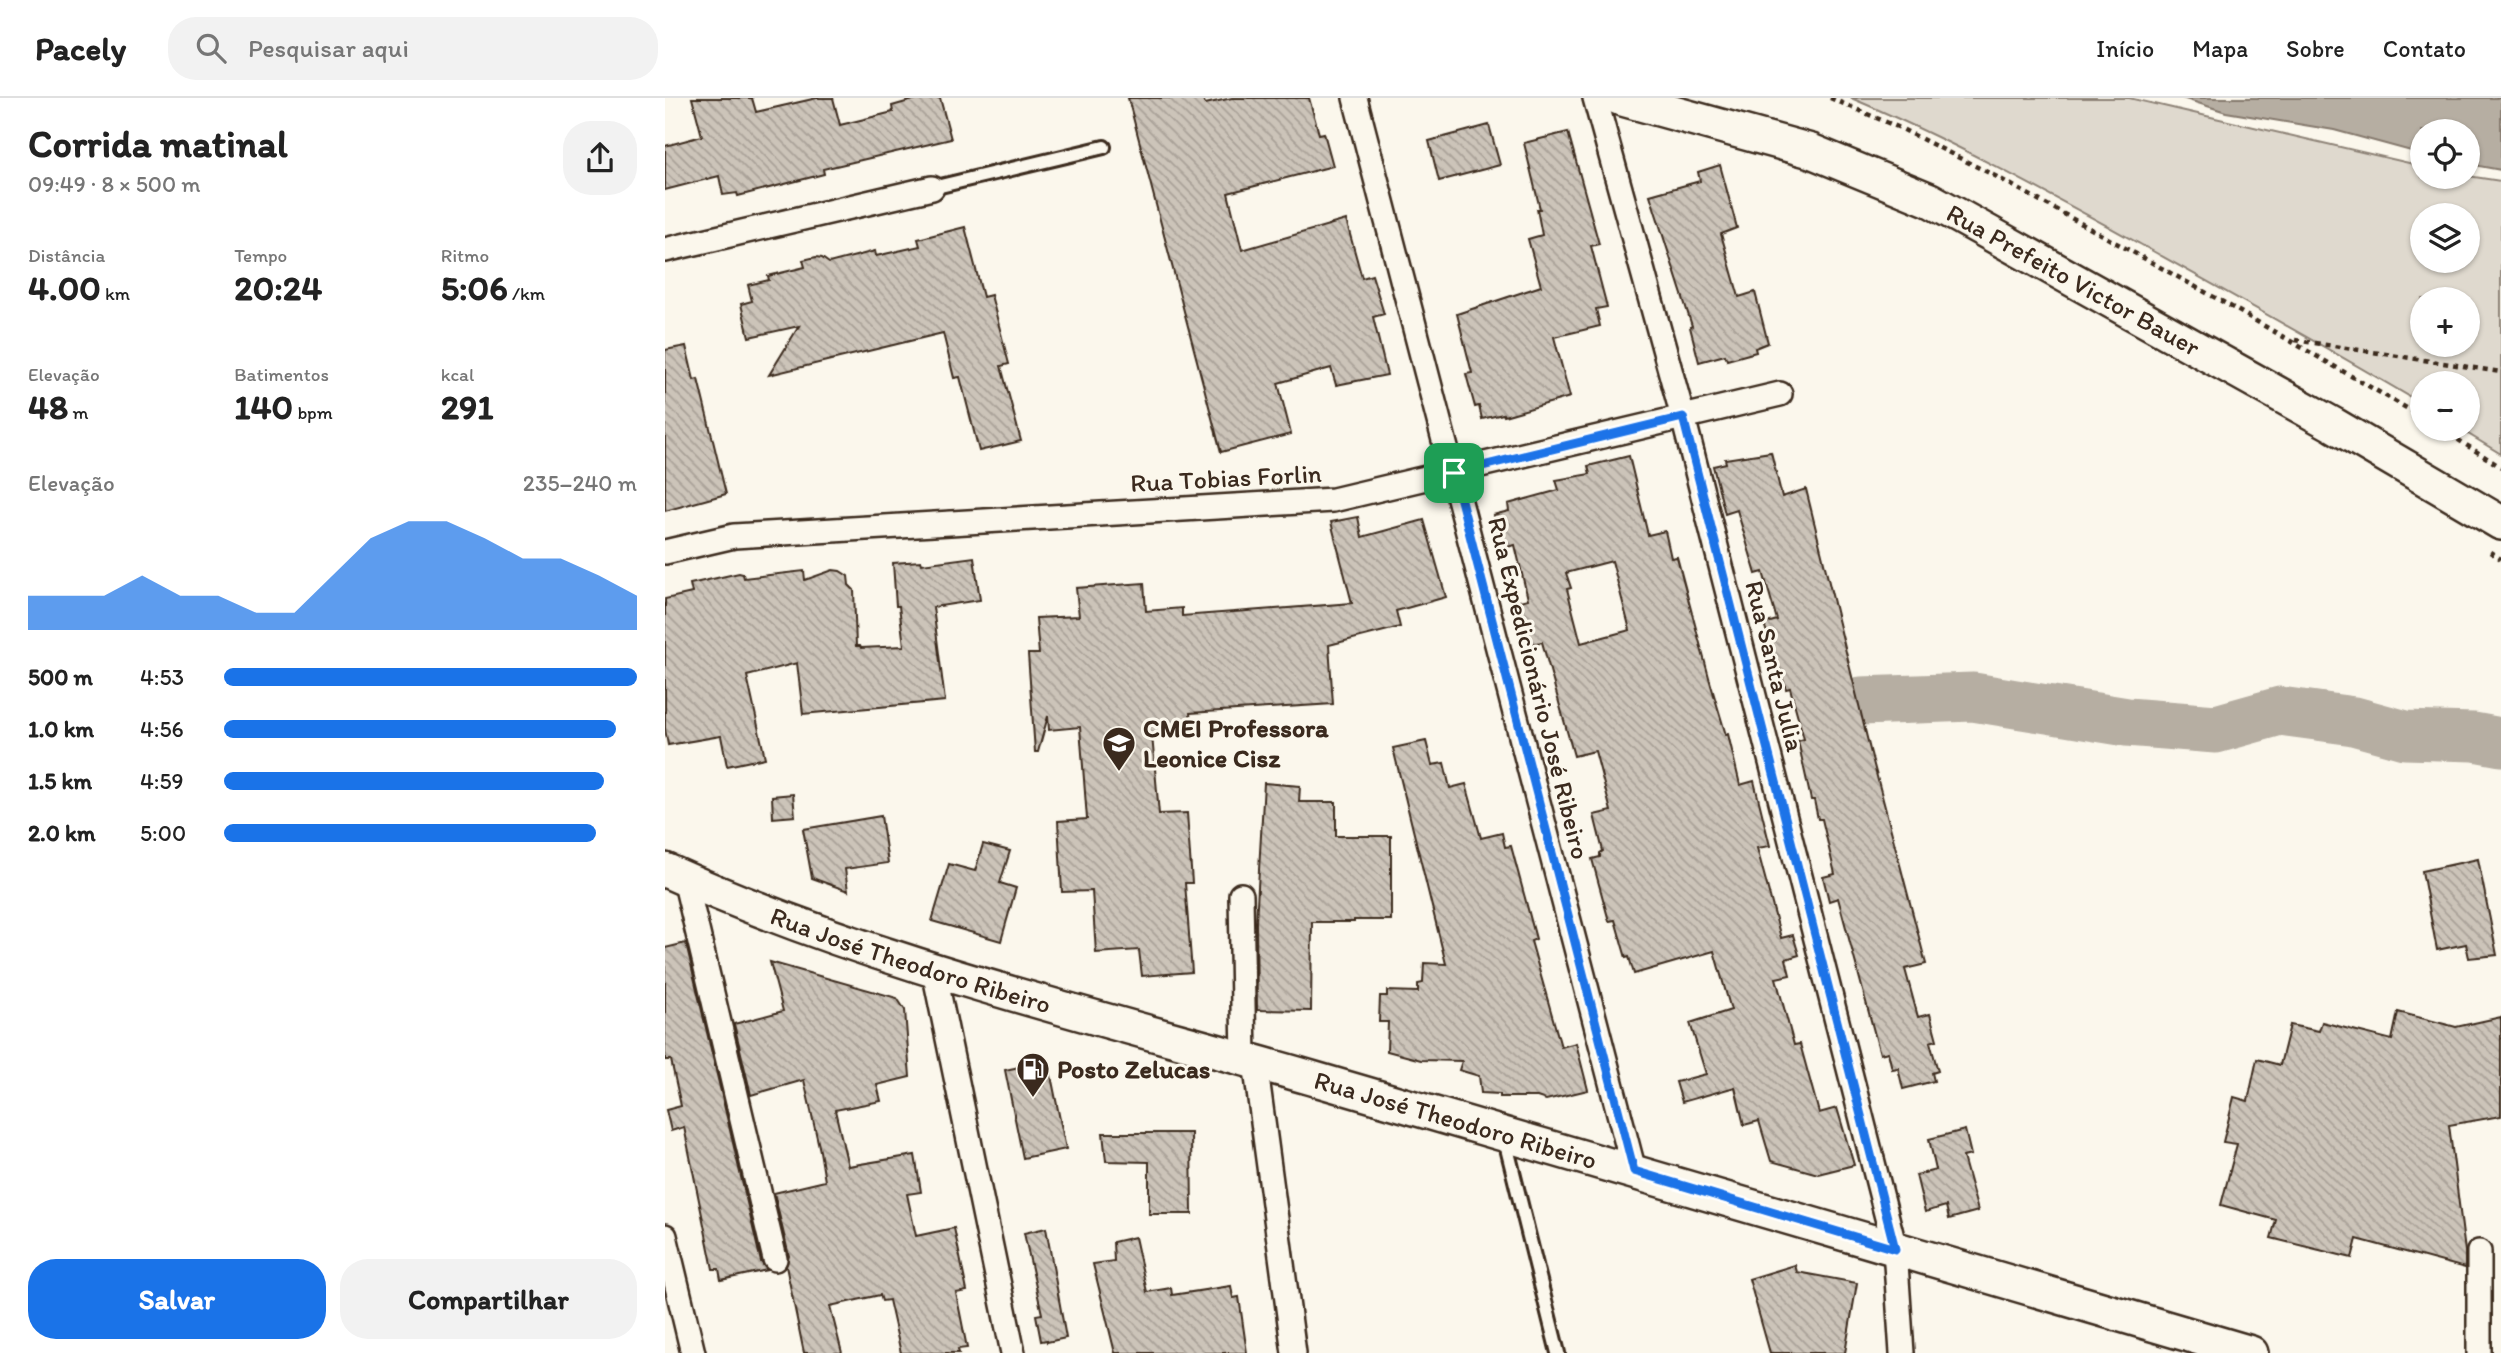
<!DOCTYPE html>
<html lang="pt">
<meta charset="utf-8">
<style>
body{margin:0;font-family:Itim,sans-serif;background:#f2f2f2;color:#222;height:100vh;display:flex;flex-direction:column;font-size:26px;white-space:nowrap}
*{box-sizing:border-box;margin:0}
p{font-size:23px;color:#767676}
.icon{flex:none;width:38px;height:38px;fill:none;stroke:currentColor;stroke-width:2;stroke-linecap:round;stroke-linejoin:round}
.map{position:relative;flex:1;overflow:hidden}
.panel{display:flex;flex-direction:column;background:#fff;width:665px}
.panel>*{flex:none}
.tools{position:absolute;left:1745px;top:21px;display:grid;gap:14px}
.tools a{display:grid;place-items:center;width:70px;height:70px;border-radius:50%;background:#fff;box-shadow:0 2px 5px #0004;font-size:35px}
.pin{position:absolute;display:grid;place-items:center;width:60px;height:60px;color:#fff;margin:-30px;border-radius:14px;box-shadow:0 4px 10px #0006}
.round{display:grid;place-items:center;flex:none;width:74px;height:74px;border-radius:28px;background:#f2f2f2}
.head{display:flex;align-items:center;justify-content:space-between;height:119px;padding:0 28px}
h1{font-size:38px;font-weight:700;line-height:52px}
.stats{display:grid;grid-template-columns:repeat(3,1fr);gap:10px;height:119px;padding:7px 28px}
.stats div{display:grid;align-content:center}
.stats b{font-size:35px;font-weight:700}
.stats small{font-size:19px;font-weight:400}
.stats p{font-size:19px}
.chart{height:196px;padding:14px 28px}
.chart p{display:flex;justify-content:space-between}
.chart svg{width:100%;height:126px;margin-top:7px;fill:#1a73e8;opacity:.7}
.cta{display:flex;gap:14px;margin-top:auto;padding:14px 28px}
.cta a{flex:1;height:80px;border-radius:28px;background:#1a73e8;color:#fff;font-size:28px;font-weight:700;line-height:80px;text-align:center}
.cta a+a{background:#f2f2f2;color:#222}
ul{padding:0 28px;list-style:none;font-size:23px}
li{display:grid;grid-template-columns:112px 84px 1fr;align-items:center;height:52px}
li i{height:18px;border-radius:9px;background:#1a73e8}
header{display:flex;align-items:center;gap:42px;box-sizing:border-box;height:98px;padding:0 35px;background:#fff;border-bottom:2px solid #e0e0e0}
header strong{font-size:33px}
nav{display:flex;gap:38px;margin-inline-start:auto;font-size:24px}
.search{width:490px;height:63px;background:#f2f2f2;display:flex;align-items:center;gap:18px;box-sizing:border-box;padding:0 24px;border-radius:28px;color:#767676;font-size:26px}
main{display:flex;flex:1;min-height:0}
.map>svg:first-child{display:block}
.green{fill:#dfd9ce;stroke:#8d8276;stroke-width:2;fill-rule:evenodd}
.water{fill:#b6aea2;stroke:#85796d;stroke-width:2}
.lines{fill:none;stroke-linecap:round;stroke-linejoin:round}
.river{stroke:#b6aea2;stroke-width:49}
.building{fill:url(#building-back-hatch);stroke:#3b2a1e;stroke-width:2;fill-rule:evenodd}
.lane-casing{stroke:#3b2a1e;stroke-width:18}
.street-casing{stroke:#3b2a1e;stroke-width:28}
.secondary-casing{stroke:#3b2a1e;stroke-width:38}
.path{stroke:#3b2a1e;stroke-width:4.5;stroke-dasharray:5 5;stroke-linecap:butt}
.lane{stroke:#fbf7ec;stroke-width:12}
.street{stroke:#fbf7ec;stroke-width:23}
.secondary{stroke:#fbf7ec;stroke-width:33}
.route-casing{stroke:#fff;stroke-width:14}
.route{stroke:#1a73e8;stroke-width:9}
.labels{text-anchor:middle;dominant-baseline:central;stroke-width:6;stroke-linejoin:round;paint-order:stroke}
.street-label{font-size:26px;fill:#3b2a1e;stroke:#fbf7ec}
.poi-label{font-size:26px;font-weight:bold;fill:#3b2a1e;stroke:#fbf7ec;text-anchor:start}
</style>
<header>
<strong>Pacely</strong>
<div class="search"><svg class="icon" aria-label="search" viewBox="0 0 24 24"><circle cx="10" cy="10" r="6"/><path d="M15 15l6 6"/></svg>Pesquisar aqui</div>
<nav><a>Início</a><a>Mapa</a><a>Sobre</a><a>Contato</a></nav>
</header>
<main>
<section class="panel">
<div class="head"><div><h1>Corrida matinal</h1><p>09:49 · 8 × 500 m</p></div><a class="round"><svg class="icon" aria-label="share" viewBox="0 0 24 24"><path d="M12 15V3M7 8l5-5 5 5M5 13v7h14v-7"/></svg></a></div>
<div class="stats">
<div><p>Distância</p><b>4.00<small> km</small></b></div>
<div><p>Tempo</p><b>20:24</b></div>
<div><p>Ritmo</p><b>5:06<small> /km</small></b></div>
</div>
<div class="stats">
<div><p>Elevação</p><b>48<small> m</small></b></div>
<div><p>Batimentos</p><b>140<small> bpm</small></b></div>
<div><p>kcal</p><b>291</b></div>
</div>
<div class="chart"><p><span>Elevação</span>235–240 m</p>
<svg viewBox="0 0 160 44" preserveAspectRatio="none"><path d="M0 44V32L10 32L20 32L30 25L40 32L50 32L60 38L70 38L80 25L90 12L100 6L110 6L120 12L130 19L140 19L150 25L160 32V44z"/></svg>
</div>
<ul>
<li><b>500 m</b>4:53<i style="width:100%"></i></li>
<li><b>1.0 km</b>4:56<i style="width:95%"></i></li>
<li><b>1.5 km</b>4:59<i style="width:92%"></i></li>
<li><b>2.0 km</b>5:00<i style="width:90%"></i></li>
</ul>
<div class="cta"><a>Salvar</a><a>Compartilhar</a></div>
</section>
<div class="map">
<svg width="1836" height="1255" viewBox="0 0 1836 1255">
<defs>
<pattern id="building-back-hatch" width="6" height="6" patternUnits="userSpaceOnUse" patternTransform="scale(1.75)"><rect width="6" height="6" fill="#ccc4b9"/><path d="M-1 5l2 2M0 0l6 6M5-1l2 2" fill="none" stroke="#a79f96"/></pattern>
</defs>
<rect width="100%" height="100%" fill="#fbf7ec"/>
<filter id="ink" filterUnits="userSpaceOnUse"><feTurbulence type="fractalNoise" baseFrequency=".0143" numOctaves="2"/><feDisplacementMap in="SourceGraphic" scale="14" xChannelSelector="R" yChannelSelector="G"/><feConvolveMatrix kernelMatrix="1 2 1 2 8 2 1 2 1" color-interpolation-filters="sRGB"/></filter>
<g filter="url(#ink)">
<!-- green -->
<path class="green" d="M1186,0H1464L1757,68V79L1803,78L1836,83V356L1795,331H1802V285H1757V306C1664,250 1570,199 1475,146C1380,94 1286,42 1186,0ZM1757,117H1802V163H1757ZM1757,201H1802V247H1757Z"/>
<!-- water -->
<path class="water" d="M1517,0H1836V72L1803,66L1802,33H1757V56L1669,32L1561,14Z"/>
<g class="lines">
<!-- river -->
<path class="river" d="M1196,603L1308,599L1462,624L1551,631L1615,613L1689,623L1740,637L1809,639L1836,644"/>
</g>
<!-- building -->
<g class="building">
<path d="M27,0H87L91,14L152,0H168L175,27L228,14L227,8L255,0H275L286,41L158,71L159,76L73,98L72,95L58,97L54,78L0,92V48L37,38Z"/>
<path d="M463,0H538L540,6L567,0H644L654,36L659,35L668,68L563,95L577,152L681,122L697,180L707,177L719,216L708,219L722,277L671,287L666,270L613,285L626,336L556,354Z"/>
<path d="M824,27L835,67L774,83L764,43Z"/>
<path d="M903,34L934,146L926,148L942,209L931,211L935,228L889,239L905,299L839,318L838,316L817,321L814,308L810,309L801,276L807,275L792,216L876,188L863,141L877,137L872,111H875L859,45Z"/>
<path d="M1055,67L1072,130L1056,136L1074,199L1090,194L1103,245L1090,250L1091,254L1062,262L1060,257L1034,264L1025,229L1027,228L985,97L1035,83L1033,74Z"/>
<path d="M300,129L318,199L326,197L344,266L336,268L356,343L314,353L295,279L289,280L278,235L104,277L134,228L84,239L76,206L87,203L83,187L104,182L103,178L140,169L138,162L151,159L157,160L164,165L210,153L211,158L255,148L253,141Z"/>
<path d="M21,248L29,282L33,281L61,396L0,413V252Z"/>
<path d="M1106,354L1117,399L1141,391L1205,652L1261,866L1240,871L1253,919L1265,916L1272,942L1265,944L1273,973L1267,975L1269,983L1238,991L1233,970L1227,971L1223,954L1215,956L1173,800L1164,803L1158,779L1170,776L1157,721H1153L1149,702H1146L1133,643L1139,641L1125,590L1121,591L1099,526L1112,522L1098,474L1091,476L1072,412L1060,416L1048,368L1061,365L1060,361Z"/>
<path d="M964,358L983,437L1000,433L1006,460L1012,459L1046,587L1061,637L1063,636L1075,687L1089,683L1105,748L1092,750L1116,840L1128,837L1134,857L1121,861L1125,877L1111,880L1129,947L1135,946L1154,1015L1172,1010L1189,1067L1153,1076L1106,1063L1094,1023L1079,1027L1070,989L1017,1004L1011,984L1041,976L1025,925L1066,912L1049,853L969,876L964,859L961,860L950,822L944,823L927,761L935,759V755L938,753L929,717L946,713L930,653L909,658L877,544L858,548L846,505L863,501L850,447L838,450L828,417L844,413L843,406L894,392L891,382L925,376L923,368ZM947,463L965,532L916,545L902,491L906,490L901,475Z"/>
<path d="M693,419L697,439L759,422L781,499L731,513L735,529L664,547L668,606L525,615L527,633L487,637L494,716L522,715L527,785H520L527,874L477,878L474,852L431,855L427,793L397,794L393,723L422,721L415,629L384,632L383,618L373,654H370L363,556H374L371,520L414,518L411,490L479,485L481,513L517,510V518L687,505L666,424Z"/>
<path d="M309,459L315,502L268,509L280,603L138,616L132,565L82,578L100,660L62,668L56,638L3,647L0,631V501L27,495L25,486L74,475L78,476L79,480L139,473L140,482L168,472L175,473L183,478L184,487L189,492L191,548H195L196,550L239,548L234,508H231L228,465L256,463L257,466Z"/>
<path d="M761,643L767,667L779,665L785,690L801,686L816,740L837,735L840,749L846,748L871,841L866,843L896,949L911,945L923,992L881,1002L872,999H835V996L816,995L814,978L794,972L797,963L756,962L722,953L723,924H714L715,898H722V893L753,894V886L758,885L759,865L781,866L728,650Z"/>
<path d="M599,685L635,688L634,704H671V738H726V822H689V824H647L646,913L592,912L591,824Z"/>
<path d="M128,696L130,718L108,720L107,698Z"/>
<path d="M216,718L223,765L180,771L183,793L147,780L138,731Z"/>
<path d="M318,746L345,753L335,785L351,790L336,843L267,823L284,766L310,773Z"/>
<path d="M1813,761L1832,857L1804,860L1801,846L1772,852L1757,773Z"/>
<path d="M21,845L96,1164L102,1172L56,1182L54,1171H48L19,1029L6,1033L1,1012L16,1008L6,962H0V850Z"/>
<path d="M105,864L232,900L240,912L245,979L212,987L216,1003L170,1012L183,1068L250,1057L256,1094L242,1096L251,1138L289,1130L302,1193L291,1195L302,1250L293,1251L294,1255H236L224,1202L217,1203L215,1197L165,1208L177,1255H139L121,1168L124,1158L109,1095L160,1083L155,1053L139,982L86,997L69,926L118,913Z"/>
<path d="M1733,914L1791,929L1836,919V1018L1784,1027L1800,1153V1170L1692,1141L1687,1160L1606,1140L1611,1122L1556,1107L1572,1046L1558,1044L1569,999L1583,1003L1592,961L1615,967L1625,927L1654,933L1657,924L1727,942Z"/>
<path d="M383,963L401,1051L358,1060L340,972Z"/>
<path d="M1300,1032L1306,1057L1298,1059L1313,1113L1284,1121L1281,1108L1260,1114L1251,1077L1271,1072L1264,1041Z"/>
<path d="M438,1035H526L527,1116H484V1064L441,1063Z"/>
<path d="M381,1130L401,1240L382,1244V1242L376,1243L371,1217L377,1216L359,1135Z"/>
<path d="M470,1139L482,1194L506,1190L507,1197L566,1188L568,1200L574,1199L582,1255H450L428,1166L449,1163L448,1144Z"/>
<path d="M1130,1167L1132,1174L1192,1185L1180,1255H1105L1084,1181Z"/>
</g>
<g class="lines">
<defs>
<g id="lane">
<path d="M267,90L439,49"/>
<path d="M839,1038L893,1255"/>
</g>
<g id="street">
<path d="M690,0L969,1073"/>
<path d="M930,0L1018,319L1230,1151L1237,1255"/>
<path d="M0,152L267,90"/>
<path d="M0,454L69,438L668,402L1115,296"/>
<path d="M20,781L110,1161"/>
<path d="M576,797L579,961"/>
<path d="M269,873L348,1255"/>
<path d="M590,964L629,1255"/>
<path d="M0,1138L28,1255"/>
<path d="M1814,1154V1255"/>
</g>
<g id="secondary">
<path id="s1" d="M954,0L1146,53L1265,102L1669,327L1836,425"/>
<path id="s2" d="M0,772C208,866 431,918 650,981C962,1071 1274,1164 1586,1255"/>
</g>
</defs>
<!-- lane casing -->
<use href="#lane" class="lane-casing"/>
<!-- street casing -->
<use href="#street" class="street-casing"/>
<!-- secondary casing -->
<use href="#secondary" class="secondary-casing"/>
<!-- path -->
<g class="path">
<path d="M1165,0L1235,30L1332,79L1558,204L1757,319"/>
<path d="M1630,242L1836,274"/>
<path d="M1776,331L1836,369"/>
<path d="M1825,454L1836,461"/>
</g>
<!-- lane -->
<use href="#lane" class="lane"/>
<!-- street -->
<use href="#street" class="street"/>
<!-- secondary -->
<use href="#secondary" class="secondary"/>
</g>
</g>
<g class="lines" filter="url(#ink)">
<defs>
<path id="route" d="M1018,319L1230,1151L969,1073L789,375Z"/>
</defs>
<!-- route casing -->
<use href="#route" class="route-casing"/>
<!-- route -->
<use href="#route" class="route"/>
</g>
<!-- icons -->
<defs>
<symbol id="school-pin" viewBox="-11 -11 22 30"><path d="M0 17L-7.5 6A9.5 9.5 0 1 1 7.5 6Z" fill="#3b2a1e" stroke="#fbf7ec"/><path d="M0-5L7-2L0 1L-7-2ZM-4 1L0 2.5L4 1V4Q0 6-4 4Z" fill="#fff"/></symbol>
<symbol id="fuel-pin" viewBox="-11 -11 22 30"><path d="M0 17L-7.5 6A9.5 9.5 0 1 1 7.5 6Z" fill="#3b2a1e" stroke="#fbf7ec"/><path d="M-5.5-6h7V0h2V4h1.3V-2.5L3-4.5l.8-.8L6-3V5H2.5V1h-1V6h-7ZM-4.2-4.7v3.2H.2V-4.7Z" fill="#fff"/></symbol>
</defs>
<g fill-rule="evenodd">
<use href="#school-pin" x="435" y="626" width="38" height="52"/>
<use href="#fuel-pin" x="349" y="952" width="38" height="52"/>
</g>
<g class="labels">
<!-- street labels -->
<g class="street-label">
<text stroke="none"><textPath href="#s1" startOffset="492">Rua Prefeito Victor Bauer</textPath></text>
<text transform="translate(561 380) rotate(-3)">Rua Tobias Forlin</text>
<text transform="translate(1110 568) rotate(76)">Rua Santa Julia</text>
<text transform="translate(874 590) rotate(76)">Rua Expedicionário José Ribeiro</text>
<text stroke="none"><textPath href="#s2" startOffset="262">Rua José Theodoro Ribeiro</textPath></text>
<text stroke="none"><textPath href="#s2" startOffset="830">Rua José Theodoro Ribeiro</textPath></text>
</g>
<!-- poi labels -->
<g class="poi-label">
<text x="478" y="630">CMEI Professora<tspan x="478" dy="30">Leonice Cisz</tspan></text>
<text x="392" y="971">Posto Zelucas</text>
</g>
</g>
</svg>
<div class="tools">
<a><svg class="icon" aria-label="locate" viewBox="0 0 24 24"><circle cx="12" cy="12" r="6"/><path d="M12 2v4M12 18v4M2 12h4M18 12h4"/></svg></a>
<a><svg class="icon" aria-label="layers" viewBox="0 0 24 24"><path d="M12 4l9 5-9 5-9-5zM3 14l9 5 9-5"/></svg></a>
<a>+</a>
<a>−</a>
</div>
<div class="pin" style="left:789px;top:375px;background:#1e9e55"><svg class="icon" aria-label="arrive" viewBox="0 0 24 24"><path d="M6 21V4h12l-3 4 3 4H6"/></svg></div>
</div>
</main>
